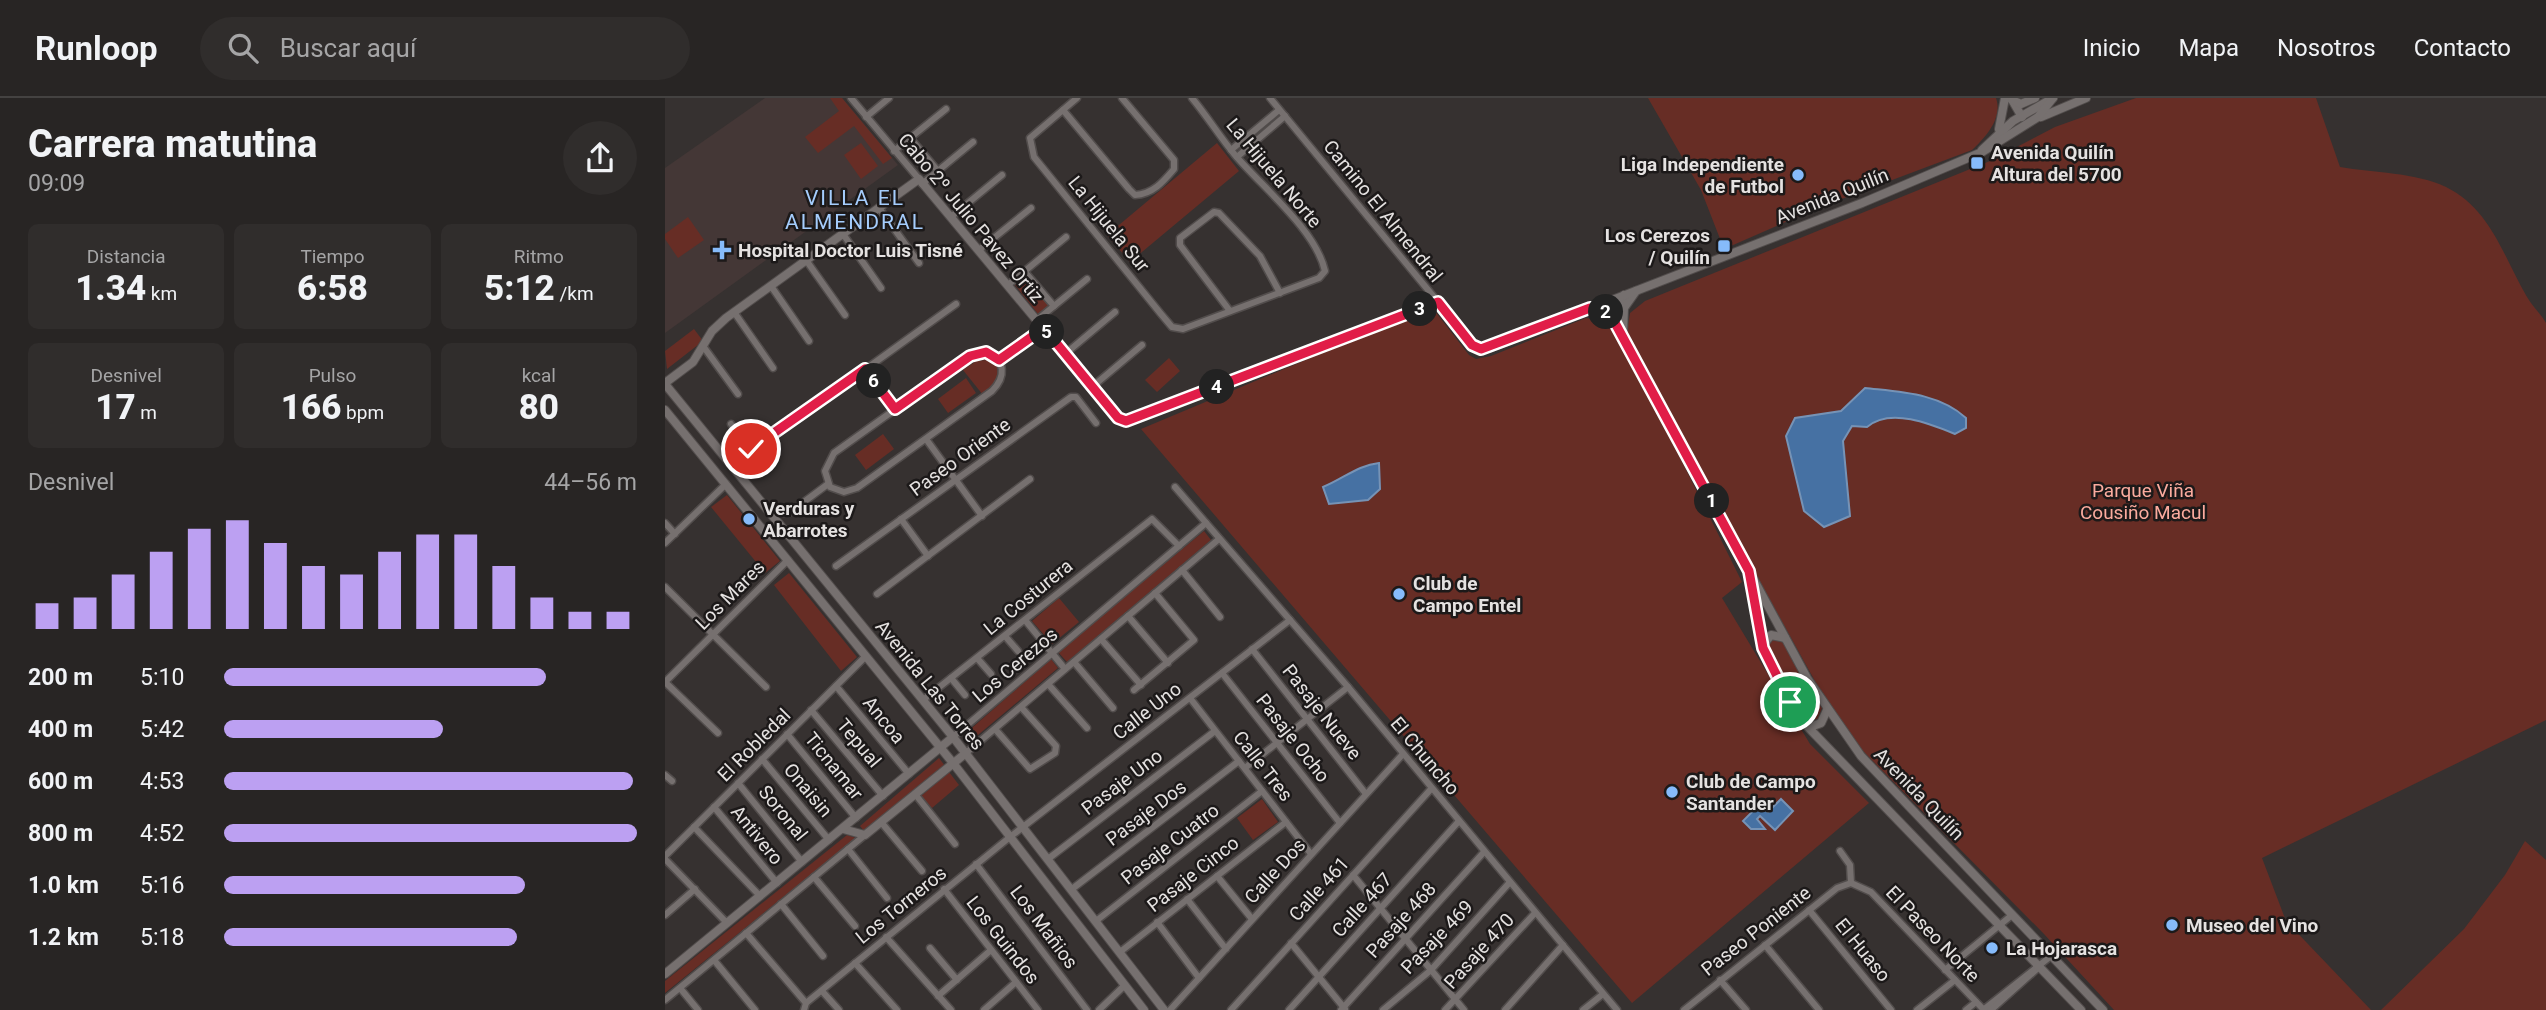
<!DOCTYPE html>
<html lang="es">
<meta charset="utf-8">
<style>
body{margin:0;font-family:Roboto,sans-serif;background:#302d2c;color:#f1f3f6;height:100vh;display:flex;flex-direction:column;font-size:26px;white-space:nowrap}
*{box-sizing:border-box;margin:0}
p{font-size:23px;color:#a5a5a6}
.icon{flex:none;width:38px;height:38px;fill:none;stroke:currentColor;stroke-width:2;stroke-linecap:round;stroke-linejoin:round}
.map{position:relative;flex:1;overflow:hidden}
.details{display:flex;flex-direction:column;background:#282524;width:665px}
.details>*{flex:none}
.pin{position:absolute;display:grid;place-items:center;width:60px;height:60px;color:#fff;margin:-30px;border:4px solid #fff;border-radius:50%;box-shadow:0 2px 7px #0007}
.km{position:absolute;width:35px;height:35px;margin:-18px;border-radius:50%;background:#222;color:#fff;font-size:19px;line-height:35px;text-align:center}
.round{display:grid;place-items:center;flex:none;width:74px;height:74px;border-radius:37px;background:#302d2c}
.headline{display:flex;align-items:center;justify-content:space-between;height:119px;padding:0 28px}
h1{font-size:38px;font-weight:800;line-height:52px}
.figures{display:grid;grid-template-columns:repeat(3,1fr);gap:10px;height:119px;padding:7px 28px}
.figures div{display:grid;align-content:center;border-radius:10px;background:#302d2c;text-align:center}
.figures b{font-size:35px;font-weight:800}
.figures small{font-size:19px;font-weight:400}
.figures p{font-size:19px}
.chart{height:196px;padding:14px 28px}
.chart p{display:flex;justify-content:space-between}
.chart svg{width:100%;height:126px;margin-top:7px;stroke:#bca0f2;stroke-width:6}
ul{padding:0 28px;list-style:none;font-size:23px}
li{display:grid;grid-template-columns:112px 84px 1fr;align-items:center;height:52px}
li i{height:18px;border-radius:9px;background:#bca0f2}
header{display:flex;align-items:center;gap:42px;box-sizing:border-box;height:98px;padding:0 35px;background:#282524;border-bottom:2px solid #444241}
header strong{font-size:33px}
nav{display:flex;gap:38px;margin-inline-start:auto;font-size:24px}
.search{width:490px;height:63px;background:#302d2c;display:flex;align-items:center;gap:18px;box-sizing:border-box;padding:0 24px;border-radius:38px;color:#a5a5a6;font-size:26px}
main{display:flex;flex:1;min-height:0}
.map>svg:first-child{display:block}
.built{fill:#443736}
.green{fill:#672d25}
.water{fill:#4671a3;stroke:#7693b6;stroke-width:2}
.lines{fill:none;stroke-linecap:round;stroke-linejoin:round}
.street-casing{stroke:#524d4c;stroke-width:9}
.secondary-casing{stroke:#524d4c;stroke-width:10}
.street{stroke:#76706f;stroke-width:6}
.secondary{stroke:#76706f;stroke-width:8}
.route-casing{stroke:#fff;stroke-width:14}
.route{stroke:#e11d48;stroke-width:9}
.poi-dot{fill:#86bbfb;stroke:#1c1919;stroke-width:2.5}
.labels{text-anchor:middle;dominant-baseline:central;stroke-width:5;stroke-linejoin:round;paint-order:stroke}
.poi-label{font-size:19px;font-weight:bold;fill:#e5e2e1;stroke:#1c1919;text-anchor:start}
.street-label{font-size:19px;fill:#e5e2e1;stroke:#1c1919}
.park-label{font-size:19px;fill:#fbab9e;stroke:#1c1919}
.neighbourhood-label{font-size:21px;letter-spacing:2px;fill:#a5cdfd;stroke:#1c1919}
</style>
<header>
<strong>Runloop</strong>
<div class="search"><svg class="icon" aria-label="search" viewBox="0 0 24 24"><circle cx="10" cy="10" r="6"/><path d="M15 15l6 6"/></svg>Buscar aquí</div>
<nav><a>Inicio</a><a>Mapa</a><a>Nosotros</a><a>Contacto</a></nav>
</header>
<main>
<section class="details">
<div class="headline"><div><h1>Carrera matutina</h1><p>09:09</p></div><a class="round"><svg class="icon" aria-label="share" viewBox="0 0 24 24"><path d="M12 15V3M7 8l5-5 5 5M5 13v7h14v-7"/></svg></a></div>
<div class="figures">
<div><p>Distancia</p><b>1.34<small> km</small></b></div>
<div><p>Tiempo</p><b>6:58</b></div>
<div><p>Ritmo</p><b>5:12<small> /km</small></b></div>
</div>
<div class="figures">
<div><p>Desnivel</p><b>17<small> m</small></b></div>
<div><p>Pulso</p><b>166<small> bpm</small></b></div>
<div><p>kcal</p><b>80</b></div>
</div>
<div class="chart"><p><span>Desnivel</span>44–56 m</p>
<svg viewBox="0 0 160 44" preserveAspectRatio="none"><path d="M5 44V35M15 44V33M25 44V25M35 44V17M45 44V9M55 44V6M65 44V14M75 44V22M85 44V25M95 44V17M105 44V11M115 44V11M125 44V22M135 44V33M145 44V38M155 44V38"/></svg>
</div>
<ul>
<li><b>200 m</b>5:10<i style="width:78%"></i></li>
<li><b>400 m</b>5:42<i style="width:53%"></i></li>
<li><b>600 m</b>4:53<i style="width:99%"></i></li>
<li><b>800 m</b>4:52<i style="width:100%"></i></li>
<li><b>1.0 km</b>5:16<i style="width:73%"></i></li>
<li><b>1.2 km</b>5:18<i style="width:71%"></i></li>
</ul>
</section>
<div class="map">
<svg width="1881" height="912" viewBox="0 0 1881 912">
<rect width="100%" height="100%" fill="#363130"/>
<!-- built -->
<path class="built" d="M100,0H177L233,67L0,235V70Z"/>
<!-- green -->
<g class="green">
<path d="M165,0H177L227,60L218,66L189,28L153,55L140,39L174,13Z"/>
<path d="M983,0H1331C1338,20 1321,39 1307,52L1150,111L1059,151L1036,92Z"/>
<path d="M1471,0H1651L1675,69C1709,75 1749,74 1781,89C1826,111 1839,160 1862,199C1868,209 1876,216 1881,225V622L1597,760L1621,823L1706,912H1449L1379,836L1189,644L1156,594L1085,466L962,233L965,215L980,203L1325,63L1390,29Z"/>
<path d="M196,45L213,68L196,81L179,57Z"/>
<path d="M552,45L574,73L465,164L442,137Z"/>
<path d="M23,119L39,142L13,160L0,141V136Z"/>
<path d="M361,178L384,207L373,216L350,187Z"/>
<path d="M769,212L804,257L811,261L826,258L921,220L936,222L951,231L1077,484L1057,500L1145,646L1204,705L967,905L476,331L650,258Z"/>
<path d="M29,231L38,243L2,271L0,253Z"/>
<path d="M504,260L515,273L492,294L480,282Z"/>
<path d="M322,262L332,269L334,280L318,297L298,272L311,263Z"/>
<path d="M301,280L311,295L283,315L273,301Z"/>
<path d="M218,336L229,351L201,372L190,357Z"/>
<path d="M62,397L115,463L100,475L46,409Z"/>
<path d="M539,433L546,442L402,564L393,554Z"/>
<path d="M124,475L192,559L176,573L109,487Z"/>
<path d="M394,500L414,524L387,546L367,523Z"/>
<path d="M1106,541L1119,543L1157,610L1153,621L1144,622L1132,606L1105,554L1103,548Z"/>
<path d="M386,561L393,570L307,642L301,635Z"/>
<path d="M274,660L280,668L199,733L195,728Z"/>
<path d="M284,674L294,687L267,710L256,698Z"/>
<path d="M597,701L613,724L588,742L572,720Z"/>
<path d="M182,737L191,740L0,895V883Z"/>
<path d="M1860,743L1881,762V912H1716L1799,831L1840,777Z"/>
</g>
<!-- water -->
<g class="water">
<path d="M1200,290C1235,294 1274,295 1301,320V330L1290,336C1266,326 1225,309 1202,329L1187,328L1178,343L1185,418L1159,429L1139,413L1121,338L1130,320L1176,313Z"/>
<path d="M714,365L715,391L703,402L664,406L658,389C678,381 693,367 714,365Z"/>
<path d="M1116,701L1128,713L1110,732L1095,718L1092,721L1100,731H1086L1078,723L1093,708L1103,714Z"/>
</g>
<g class="lines">
<defs>
<g id="street">
<path d="M186,0L254,81"/>
<path d="M412,0L365,40L369,59L496,216L507,229L518,231L654,180L660,173C651,132 597,89 570,57C555,39 542,18 527,0"/>
<path d="M605,0L773,204"/>
<path d="M398,12L464,91L470,97C488,96 498,84 509,71V62L457,0"/>
<path d="M201,19L224,0"/>
<path d="M245,40L273,73"/>
<path d="M566,52L614,12"/>
<path d="M229,53L281,11"/>
<path d="M572,59L620,18"/>
<path d="M257,86L308,44"/>
<path d="M214,110L254,165"/>
<path d="M286,119L337,77"/>
<path d="M178,136L216,190"/>
<path d="M314,152L366,110"/>
<path d="M141,162L180,217"/>
<path d="M359,173L389,208"/>
<path d="M343,187L401,139"/>
<path d="M106,188L144,243"/>
<path d="M565,213L515,147V140L549,114L554,115L595,158L615,195"/>
<path d="M69,214L108,270"/>
<path d="M372,222L422,181"/>
<path d="M38,248L73,296"/>
<path d="M321,254C341,261 341,279 327,293L192,390L179,394L165,389L160,373L169,355L305,258Z"/>
<path d="M400,256L450,214"/>
<path d="M334,262L379,230"/>
<path d="M200,271L230,311"/>
<path d="M427,289L477,247"/>
<path d="M66,326L83,349L91,350L291,206"/>
<path d="M261,341L317,418"/>
<path d="M510,389L683,589L952,912"/>
<path d="M105,414L124,415L163,386"/>
<path d="M236,421L263,458"/>
<path d="M0,425L10,436"/>
<path d="M0,445L61,386"/>
<path d="M171,468L406,299H411L431,325"/>
<path d="M517,472L555,519"/>
<path d="M0,489L101,589"/>
<path d="M212,496L365,381"/>
<path d="M463,518L503,565"/>
<path d="M360,522L400,571"/>
<path d="M340,538L353,553"/>
<path d="M436,541L476,587"/>
<path d="M587,551L701,696"/>
<path d="M312,560L326,576"/>
<path d="M409,564L448,610"/>
<path d="M557,575L675,725"/>
<path d="M286,580L300,597"/>
<path d="M0,584L123,462"/>
<path d="M0,584L53,635"/>
<path d="M383,586L422,630"/>
<path d="M171,588L244,676"/>
<path d="M469,592L529,542L490,495"/>
<path d="M525,600L646,756"/>
<path d="M258,602L487,421L514,448"/>
<path d="M146,612L218,698"/>
<path d="M330,631L365,671L390,655L391,648L356,609"/>
<path d="M122,636L191,720"/>
<path d="M288,639L541,425"/>
<path d="M301,655L554,441"/>
<path d="M97,661L164,742"/>
<path d="M580,670L683,589"/>
<path d="M0,677L7,683"/>
<path d="M73,685L137,764"/>
<path d="M250,696L290,746"/>
<path d="M49,709L112,785"/>
<path d="M216,724L257,773"/>
<path d="M29,729L95,798"/>
<path d="M183,751L222,800"/>
<path d="M1175,753L1185,767L1186,785"/>
<path d="M0,758L201,558"/>
<path d="M0,761L62,825"/>
<path d="M383,761L550,633"/>
<path d="M311,766L422,912"/>
<path d="M688,777L799,912"/>
<path d="M552,778L587,821"/>
<path d="M149,779L190,828"/>
<path d="M279,791L373,912"/>
<path d="M407,791L574,663"/>
<path d="M522,801L561,851"/>
<path d="M116,806L158,858"/>
<path d="M1144,812L1226,912"/>
<path d="M0,817L30,791"/>
<path d="M431,823L597,693"/>
<path d="M492,824L534,880"/>
<path d="M81,835L141,905"/>
<path d="M221,839L286,912"/>
<path d="M626,845L680,911"/>
<path d="M1100,847L1154,912"/>
<path d="M265,850L292,882"/>
<path d="M455,854L621,724"/>
<path d="M49,862L90,912"/>
<path d="M190,865L232,912"/>
<path d="M1280,872L1347,817"/>
<path d="M1055,882L1081,912"/>
<path d="M15,890L33,912"/>
<path d="M157,893L174,912"/>
<path d="M273,898L326,852"/>
<path d="M0,902L200,737"/>
<path d="M139,912L141,905L345,739L625,522"/>
<path d="M319,912L351,884"/>
<path d="M434,912L460,887"/>
<path d="M505,912L738,656"/>
<path d="M566,912L766,691"/>
<path d="M624,912L794,723"/>
<path d="M676,912L819,754"/>
<path d="M718,912L766,872L845,784"/>
<path d="M780,912L870,815"/>
<path d="M840,912L898,847"/>
<path d="M918,912L938,896"/>
<path d="M1019,912L1172,790L1186,785L1206,794L1319,912"/>
<path d="M1252,912L1290,882"/>
<path d="M1301,912L1311,904"/>
<path d="M1318,912L1386,858"/>
<path d="M1326,912L1373,870"/>
</g>
<g id="secondary">
<path d="M1346,0L1357,19"/>
<path d="M1347,2L1356,6L1370,0"/>
<path d="M1376,19L1421,0"/>
<path d="M1334,31L1340,0"/>
<path d="M1317,52L1348,23L1388,0"/>
<path d="M928,210L939,212L949,223L1142,580L1196,658L1438,912"/>
<path d="M949,223L951,210L959,197"/>
<path d="M958,235L959,210L971,193"/>
<path d="M0,285L28,264L47,233L61,220L254,81L453,320L461,323L773,204C785,219 803,255 824,250L1197,105L1317,54L1373,19L1388,0"/>
<path d="M0,286L288,639L499,912"/>
<path d="M0,312L288,665L479,912"/>
<path d="M1087,485L1101,558L1139,625L1416,912"/>
<path d="M1098,547L1106,537L1120,540"/>
<path d="M1139,625L1148,628L1156,625L1162,612"/>
<path d="M178,731L200,737L301,655"/>
<path d="M0,876L288,639"/>
</g>
</defs>
<!-- street casing -->
<use href="#street" class="street-casing"/>
<!-- secondary casing -->
<use href="#secondary" class="secondary-casing"/>
<!-- street -->
<use href="#street" class="street"/>
<!-- secondary -->
<use href="#secondary" class="secondary"/>
</g>
<g class="lines">
<defs>
<path id="route" d="M86,351L200,271L230,311L305,258L321,254L334,262L379,230L453,320L461,323L773,204L807,247L816,251L925,210L939,212L949,223L1084,473L1098,550L1125,604"/>
</defs>
<!-- route casing -->
<use href="#route" class="route-casing"/>
<!-- route -->
<use href="#route" class="route"/>
</g>
<!-- markers -->
<g class="poi-dot">
<rect x="1305" y="58" width="14" height="14" rx="3.5"/>
<circle cx="1133" cy="77" r="7"/>
<rect x="1052" y="141" width="14" height="14" rx="3.5"/>
<path d="M53.5 141.5h7v7h7v7h-7v7h-7v-7h-7v-7h7z"/>
<circle cx="84" cy="421" r="7"/>
<circle cx="734" cy="496" r="7"/>
<circle cx="1007" cy="694" r="7"/>
<circle cx="1507" cy="827" r="7"/>
<circle cx="1327" cy="850" r="7"/>
</g>
<g class="labels">
<!-- poi labels -->
<g class="poi-label">
<text x="1326" y="54">Avenida Quilín<tspan x="1326" dy="22">Altura del 5700</tspan></text>
<text x="1119" y="66" text-anchor="end">Liga Independiente<tspan x="1119" dy="22">de Futbol</tspan></text>
<text x="1045" y="137" text-anchor="end">Los Cerezos<tspan x="1045" dy="22">/ Quilín</tspan></text>
<text x="73" y="152">Hospital Doctor Luis Tisné</text>
<text x="98" y="410">Verduras y<tspan x="98" dy="22">Abarrotes</tspan></text>
<text x="748" y="485">Club de<tspan x="748" dy="22">Campo Entel</tspan></text>
<text x="1021" y="683">Club de Campo<tspan x="1021" dy="22">Santander</tspan></text>
<text x="1521" y="827">Museo del Vino</text>
<text x="1341" y="850">La Hojarasca</text>
</g>
<!-- street labels -->
<g class="street-label">
<text transform="translate(609 75) rotate(50)">La Hijuela Norte</text>
<text transform="translate(1167 98) rotate(-22)">Avenida Quilín</text>
<text transform="translate(718 113) rotate(51)">Camino El Almendral</text>
<text transform="translate(306 120) rotate(50)">Cabo 2º Julio Pavez Ortiz</text>
<text transform="translate(444 126) rotate(51)">La Hijuela Sur</text>
<text transform="translate(295 359) rotate(-36)">Paseo Oriente</text>
<text transform="translate(65 497) rotate(-45)">Los Mares</text>
<text transform="translate(363 499) rotate(-39)">La Costurera</text>
<text transform="translate(350 567) rotate(-40)">Los Cerezos</text>
<text transform="translate(265 587) rotate(51)">Avenida Las Torres</text>
<text transform="translate(482 613) rotate(-38)">Calle Uno</text>
<text transform="translate(657 614) rotate(52)">Pasaje Nueve</text>
<text transform="translate(219 622) rotate(51)">Ancoa</text>
<text transform="translate(628 640) rotate(52)">Pasaje Ocho</text>
<text transform="translate(194 645) rotate(50)">Tepual</text>
<text transform="translate(89 647) rotate(-45)">El Robledal</text>
<text transform="translate(760 658) rotate(50)">El Chuncho</text>
<text transform="translate(169 668) rotate(51)">Ticnamar</text>
<text transform="translate(598 668) rotate(52)">Calle Tres</text>
<text transform="translate(457 684) rotate(-37)">Pasaje Uno</text>
<text transform="translate(143 692) rotate(50)">Onaisin</text>
<text transform="translate(1254 696) rotate(46)">Avenida Quilín</text>
<text transform="translate(118 715) rotate(51)">Soronal</text>
<text transform="translate(481 715) rotate(-37)">Pasaje Dos</text>
<text transform="translate(92 737) rotate(51)">Antivero</text>
<text transform="translate(505 746) rotate(-38)">Pasaje Cuatro</text>
<text transform="translate(610 773) rotate(-48)">Calle Dos</text>
<text transform="translate(528 776) rotate(-38)">Pasaje Cinco</text>
<text transform="translate(654 791) rotate(-48)">Calle 461</text>
<text transform="translate(236 807) rotate(-39)">Los Torneros</text>
<text transform="translate(697 807) rotate(-48)">Calle 467</text>
<text transform="translate(736 822) rotate(-48)">Pasaje 468</text>
<text transform="translate(379 829) rotate(53)">Los Mañios</text>
<text transform="translate(1091 833) rotate(-38)">Paseo Poniente</text>
<text transform="translate(1268 836) rotate(46)">El Paseo Norte</text>
<text transform="translate(772 839) rotate(-46)">Pasaje 469</text>
<text transform="translate(338 842) rotate(52)">Los Guindos</text>
<text transform="translate(1198 852) rotate(51)">El Huaso</text>
<text transform="translate(814 853) rotate(-48)">Pasaje 470</text>
</g>
<!-- park labels -->
<g class="park-label">
<text x="1478" y="392">Parque Viña<tspan x="1478" dy="22">Cousiño Macul</tspan></text>
</g>
<!-- neighbourhood labels -->
<g class="neighbourhood-label">
<text x="190" y="100">VILLA EL<tspan x="190" dy="24">ALMENDRAL</tspan></text>
</g>
</g>
</svg>
<div class="pin" style="left:1125px;top:604px;background:#1e9e55"><svg class="icon" aria-label="arrive" viewBox="0 0 24 24"><path d="M6 21V4h12l-3 4 3 4H6"/></svg></div>
<div class="pin" style="left:86px;top:351px;background:#d93025"><svg class="icon" aria-label="check" viewBox="0 0 24 24"><path d="M5 12l5 5 9-10"/></svg></div>
<b class="km" style="left:1047px;top:403px">1</b>
<b class="km" style="left:941px;top:214px">2</b>
<b class="km" style="left:755px;top:211px">3</b>
<b class="km" style="left:552px;top:289px">4</b>
<b class="km" style="left:382px;top:234px">5</b>
<b class="km" style="left:209px;top:283px">6</b>
</div>
</main>
